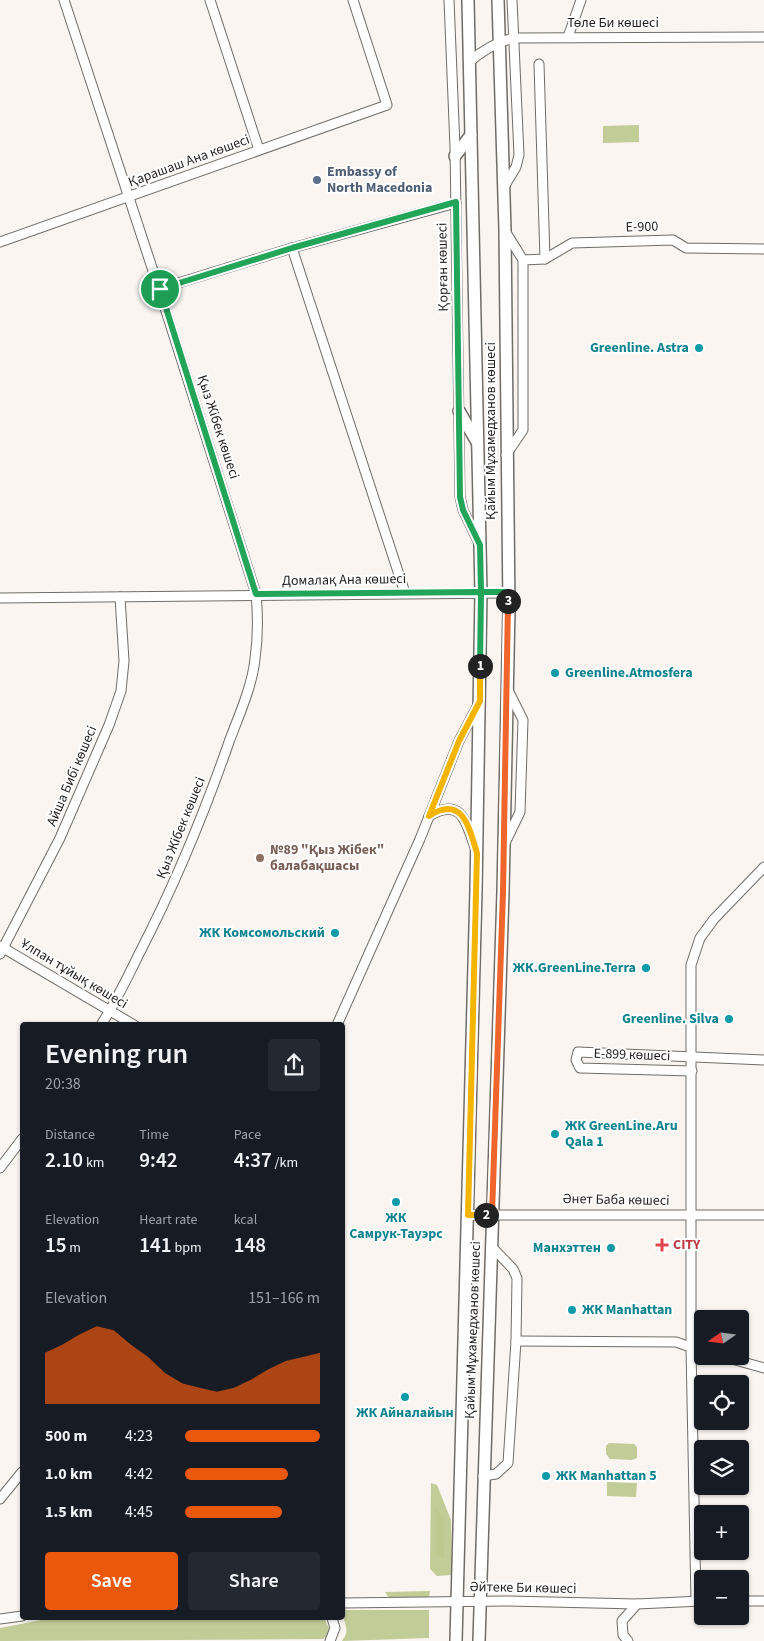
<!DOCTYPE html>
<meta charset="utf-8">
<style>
body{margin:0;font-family:"Source Sans 3",sans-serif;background:#242831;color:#f1f3f6;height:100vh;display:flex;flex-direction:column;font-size:19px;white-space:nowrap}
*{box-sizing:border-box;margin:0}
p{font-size:16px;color:#9ea1a6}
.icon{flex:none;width:28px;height:28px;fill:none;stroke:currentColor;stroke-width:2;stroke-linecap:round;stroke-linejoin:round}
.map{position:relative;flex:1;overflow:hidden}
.panel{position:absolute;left:20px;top:1022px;width:325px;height:598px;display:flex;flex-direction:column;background:#171b24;border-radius:5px;box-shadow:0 1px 4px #0004}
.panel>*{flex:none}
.needle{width:32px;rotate:256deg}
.controls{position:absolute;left:694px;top:1310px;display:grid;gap:10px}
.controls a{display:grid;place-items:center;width:55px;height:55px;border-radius:5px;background:#171b24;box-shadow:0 1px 4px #0004;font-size:25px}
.pin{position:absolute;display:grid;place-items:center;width:42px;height:42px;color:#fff;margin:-21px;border:2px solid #fff;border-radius:50%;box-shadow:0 1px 5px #0007}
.km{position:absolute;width:25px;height:25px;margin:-12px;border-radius:50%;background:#222;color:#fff;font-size:14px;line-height:25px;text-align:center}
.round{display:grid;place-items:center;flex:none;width:52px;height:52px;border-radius:5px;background:#242831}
.headline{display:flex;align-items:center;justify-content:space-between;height:85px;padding:0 25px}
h1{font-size:28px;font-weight:600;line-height:38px}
.metrics{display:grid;grid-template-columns:repeat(3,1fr);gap:8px;height:85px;padding:5px 25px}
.metrics div{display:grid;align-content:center}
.metrics b{font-size:21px;font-weight:600}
.metrics small{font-size:14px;font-weight:400}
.metrics p{font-size:14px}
.chart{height:140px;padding:10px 25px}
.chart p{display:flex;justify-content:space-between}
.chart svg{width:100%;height:90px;margin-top:5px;fill:#ea580c;opacity:.7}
.primary-button{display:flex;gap:10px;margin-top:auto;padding:10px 25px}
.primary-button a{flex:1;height:58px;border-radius:5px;background:#ea580c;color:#fff;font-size:20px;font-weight:600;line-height:58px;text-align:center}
.primary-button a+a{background:#242831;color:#f1f3f6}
ul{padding:0 25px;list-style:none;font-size:16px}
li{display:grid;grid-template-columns:80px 60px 1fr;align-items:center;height:38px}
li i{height:12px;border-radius:6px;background:#ea580c}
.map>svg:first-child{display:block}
.green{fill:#c1cc97}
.forest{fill:#bdc98e}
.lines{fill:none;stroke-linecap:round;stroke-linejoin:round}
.minor-casing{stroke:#706c68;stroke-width:11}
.major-casing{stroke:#706c68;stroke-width:14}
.minor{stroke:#fff;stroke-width:9}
.major{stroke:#fff;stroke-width:11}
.split-1-casing{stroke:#fff;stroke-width:10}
.split-2-casing{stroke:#fff;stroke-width:10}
.split-3-casing{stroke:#fff;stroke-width:10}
.split-4-casing{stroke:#fff;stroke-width:10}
.split-1{stroke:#22a559;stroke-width:6}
.split-2{stroke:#f5b400;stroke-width:6}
.split-3{stroke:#f0652b;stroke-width:6}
.split-4{stroke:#22a559;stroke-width:6}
.service-dot{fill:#5c6f8a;stroke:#fff;stroke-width:2}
.culture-dot{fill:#0f9aa8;stroke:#fff;stroke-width:2}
.education-dot{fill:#8d6e63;stroke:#fff;stroke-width:2}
.health-dot{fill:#e0444e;stroke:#fff;stroke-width:2}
.labels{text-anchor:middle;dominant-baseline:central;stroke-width:4;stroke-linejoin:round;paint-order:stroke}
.street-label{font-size:14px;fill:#211f1e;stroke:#fff}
.service-label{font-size:14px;font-weight:bold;fill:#4e5e75;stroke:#fff;text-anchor:start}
.culture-label{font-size:14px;font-weight:bold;fill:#0d838f;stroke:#fff;text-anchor:end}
.education-label{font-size:14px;font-weight:bold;fill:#785e54;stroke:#fff;text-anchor:start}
.health-label{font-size:14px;font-weight:bold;fill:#be3a42;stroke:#fff;text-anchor:start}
</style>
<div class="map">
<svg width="764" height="1641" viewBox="0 0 764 1641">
<rect width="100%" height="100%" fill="#faf5f1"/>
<!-- green -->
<g class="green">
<path d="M639,125V142L603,143V126Z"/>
<path d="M609,1443L634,1444L637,1447V1458L632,1460L610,1459L606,1454V1446Z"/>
<path d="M607,1482L637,1483L636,1497L607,1496Z"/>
<path d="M431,1483L437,1485L451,1520L452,1575L437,1576L430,1569Z"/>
<path d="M430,1591L429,1598H389L385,1592Z"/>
<path d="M343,1610H429V1638L342,1641C352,1629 342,1623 343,1610Z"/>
<path d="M52,1618H324L329,1628L328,1635L323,1639L0,1641V1628Z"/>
</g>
<!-- forest -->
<path class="forest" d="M435,1508L445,1518L444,1558L435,1555Z"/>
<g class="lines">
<defs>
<g id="minor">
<path d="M64,0L159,289L256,594C258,615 258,638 255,659C252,687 239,715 229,742C204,814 175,884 140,952C128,976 116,1002 101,1025"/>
<path d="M210,0L259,150"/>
<path d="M449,0L455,147L460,497L463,510L479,543"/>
<path d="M568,37L581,0"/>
<path d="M469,62C483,50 496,42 514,38L764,37"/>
<path d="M539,64L545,259"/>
<path d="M504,187L516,167L519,155L512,0"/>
<path d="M505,231L523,260V430L506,455"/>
<path d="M0,242L387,105L353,0"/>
<path d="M292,248L405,593"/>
<path d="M523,260L545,259L572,243L673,240L686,248L764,249"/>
<path d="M159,289L292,248L456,203"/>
<path d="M0,598L508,593"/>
<path d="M429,816C460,797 466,820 474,845"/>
<path d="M505,843L520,812L523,720L507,688"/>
<path d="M0,946L134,1025"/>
<path d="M0,954L60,838L109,725L121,691L124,661L120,597"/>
<path d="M337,1025L420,839L459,741L479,703"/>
<path d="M692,1071L580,1068L576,1060L578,1052L764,1060"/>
<path d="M0,1168L22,1139"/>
<path d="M468,1215H764"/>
<path d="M516,1341L676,1342L702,1351"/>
<path d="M721,1356L764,1368"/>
<path d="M483,1476L496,1474L508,1463L516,1341L517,1278L513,1269L491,1246"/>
<path d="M0,1499L22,1472"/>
<path d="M696,1601L691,1348V965L700,938L714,919L764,867"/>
<path d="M740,1601H764"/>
<path d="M342,1603L506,1601L637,1604L702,1601"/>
<path d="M0,1619L22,1616"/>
<path d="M330,1641L335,1628L332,1618"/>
<path d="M628,1641L623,1635L622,1621L637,1604"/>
</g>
<g id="major">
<path d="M455,156L471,135"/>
<path d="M459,411L477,442"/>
<path d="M456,1641L476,890L481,592L468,0"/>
<path d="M479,1641L503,892L509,609L505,230L498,0"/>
</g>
</defs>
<!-- minor casing -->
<use href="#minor" class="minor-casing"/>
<!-- major casing -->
<use href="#major" class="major-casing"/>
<!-- minor -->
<use href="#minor" class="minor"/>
<!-- major -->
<use href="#major" class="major"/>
</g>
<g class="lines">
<defs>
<path id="split-1" d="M160,289L256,594L481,592L480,666"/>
<path id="split-2" d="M480,666V701L459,741L429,816C463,794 469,828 477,853L468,1215H486"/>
<path id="split-3" d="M486,1215H492L503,892L508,601"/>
<path id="split-4" d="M160,289L292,248L456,202L460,497L463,510L480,545L481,592H508V601"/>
</defs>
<!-- split-1 casing -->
<use href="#split-1" class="split-1-casing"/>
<!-- split-2 casing -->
<use href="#split-2" class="split-2-casing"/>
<!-- split-3 casing -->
<use href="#split-3" class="split-3-casing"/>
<!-- split-4 casing -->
<use href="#split-4" class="split-4-casing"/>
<!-- split-1 -->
<use href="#split-1" class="split-1"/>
<!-- split-2 -->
<use href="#split-2" class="split-2"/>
<!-- split-3 -->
<use href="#split-3" class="split-3"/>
<!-- split-4 -->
<use href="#split-4" class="split-4"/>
</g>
<!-- markers -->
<circle class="service-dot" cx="317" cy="180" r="5"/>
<g class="culture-dot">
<circle cx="699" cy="348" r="5"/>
<circle cx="555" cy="673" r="5"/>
<circle cx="335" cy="933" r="5"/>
<circle cx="646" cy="968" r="5"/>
<circle cx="729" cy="1019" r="5"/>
<circle cx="555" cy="1134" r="5"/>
<circle cx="396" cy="1202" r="5"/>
<circle cx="611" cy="1248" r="5"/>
<circle cx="572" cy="1310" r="5"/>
<circle cx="405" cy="1397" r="5"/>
<circle cx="546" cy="1476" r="5"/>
</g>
<circle class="education-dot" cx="260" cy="858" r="5"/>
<path class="health-dot" d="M659.5 1237.5h5v5h5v5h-5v5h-5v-5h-5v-5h5z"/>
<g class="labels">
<!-- street labels -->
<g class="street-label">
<text x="613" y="23">Төле Би көшесі</text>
<text transform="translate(189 161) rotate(-20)">Қарашаш Ана көшесі</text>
<text transform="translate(642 227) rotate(-2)">E-900</text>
<text transform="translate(443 267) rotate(-91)">Қорған көшесі</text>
<text transform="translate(218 427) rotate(72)">Қыз Жібек көшесі</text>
<text transform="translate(491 431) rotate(-90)">Қайым Мұхамедханов көшесі</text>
<text transform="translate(344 580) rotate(-1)">Домалақ Ана көшесі</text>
<text transform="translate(72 776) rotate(-67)">Айша Бибі көшесі</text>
<text transform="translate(181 828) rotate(-68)">Қыз Жібек көшесі</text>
<text transform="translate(74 974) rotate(31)">Ұлпан тұйық көшесі</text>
<text transform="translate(632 1055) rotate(2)">Е-899 көшесі</text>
<text transform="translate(616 1200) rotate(1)">Әнет Баба көшесі</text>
<text transform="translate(473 1330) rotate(-88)">Қайым Мұхамедханов көшесі</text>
<text transform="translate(523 1588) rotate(1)">Әйтеке Би көшесі</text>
</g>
<!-- service labels -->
<g class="service-label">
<text x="327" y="172">Embassy of<tspan x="327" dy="16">North Macedonia</tspan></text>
</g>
<!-- culture labels -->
<g class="culture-label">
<text x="689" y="348">Greenline. Astra</text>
<text x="565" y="673" text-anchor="start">Greenline.Atmosfera</text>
<text x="325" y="933">ЖК Комсомольский</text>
<text x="636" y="968">ЖК.GreenLine.Terra</text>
<text x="719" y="1019">Greenline. Silva</text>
<text x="565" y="1126" text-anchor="start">ЖК GreenLine.Aru<tspan x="565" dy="16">Qala 1</tspan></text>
<text x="396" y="1218" text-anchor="middle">ЖК<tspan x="396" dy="16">Самрук-Тауэрс</tspan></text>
<text x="601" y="1248">Манхэттен</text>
<text x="582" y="1310" text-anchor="start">ЖК Manhattan</text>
<text x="405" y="1413" text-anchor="middle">ЖК Айналайын</text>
<text x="556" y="1476" text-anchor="start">ЖК Manhattan 5</text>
</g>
<!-- education labels -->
<g class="education-label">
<text x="270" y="850">№89 "Қыз Жібек"<tspan x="270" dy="16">балабақшасы</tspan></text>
</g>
<!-- health labels -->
<g class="health-label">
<text x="673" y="1245">CITY</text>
</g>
</g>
</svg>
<div class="controls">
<a><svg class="needle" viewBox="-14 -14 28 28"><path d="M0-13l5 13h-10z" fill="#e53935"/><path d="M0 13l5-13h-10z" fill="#9ea1a6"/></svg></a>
<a><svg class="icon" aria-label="locate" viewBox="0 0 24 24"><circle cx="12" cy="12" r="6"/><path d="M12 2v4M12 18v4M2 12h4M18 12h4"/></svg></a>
<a><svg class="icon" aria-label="layers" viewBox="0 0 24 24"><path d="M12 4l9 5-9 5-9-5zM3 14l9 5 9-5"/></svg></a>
<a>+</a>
<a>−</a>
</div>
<div class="pin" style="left:160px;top:289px;background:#1e9e55"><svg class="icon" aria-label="arrive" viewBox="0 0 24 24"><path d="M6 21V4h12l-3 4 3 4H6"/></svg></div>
<b class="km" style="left:480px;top:666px">1</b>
<b class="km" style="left:486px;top:1215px">2</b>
<b class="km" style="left:508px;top:601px">3</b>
<section class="panel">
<div class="headline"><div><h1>Evening run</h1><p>20:38</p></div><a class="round"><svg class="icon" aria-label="share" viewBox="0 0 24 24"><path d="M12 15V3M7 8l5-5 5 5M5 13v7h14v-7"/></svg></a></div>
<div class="metrics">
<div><p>Distance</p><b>2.10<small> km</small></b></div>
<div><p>Time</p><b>9:42</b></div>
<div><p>Pace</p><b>4:37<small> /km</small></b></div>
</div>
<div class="metrics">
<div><p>Elevation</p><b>15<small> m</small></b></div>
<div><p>Heart rate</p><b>141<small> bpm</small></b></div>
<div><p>kcal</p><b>148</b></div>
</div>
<div class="chart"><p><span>Elevation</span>151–166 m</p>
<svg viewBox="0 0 160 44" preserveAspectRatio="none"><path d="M0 44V19L10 15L20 10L30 6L40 8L50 15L60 21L70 29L80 34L90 36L100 38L110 36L120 32L130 27L140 23L150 21L160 19V44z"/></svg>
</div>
<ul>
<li><b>500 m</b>4:23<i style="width:100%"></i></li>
<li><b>1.0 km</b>4:42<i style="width:76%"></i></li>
<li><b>1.5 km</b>4:45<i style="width:72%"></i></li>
</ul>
<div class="primary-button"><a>Save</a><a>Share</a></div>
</section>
</div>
